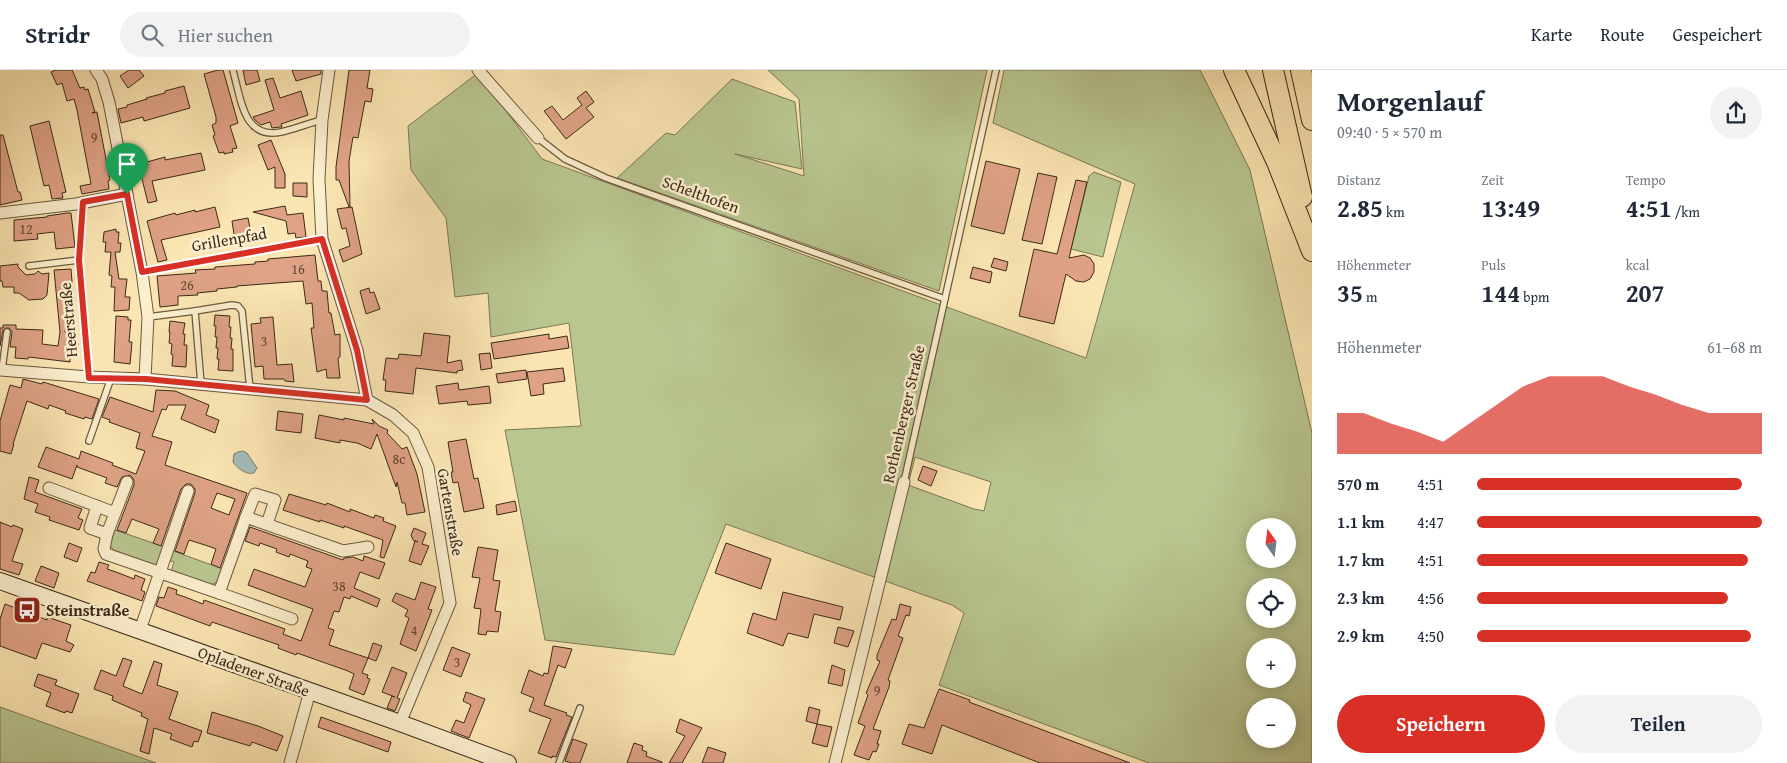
<!DOCTYPE html>
<html lang="de">
<meta charset="utf-8">
<style>
body{margin:0;font-family:"Gentium Book Plus",serif;background:#f2f2f3;color:#1f2937;height:100vh;display:flex;flex-direction:column;font-size:19px;white-space:nowrap}
*{box-sizing:border-box;margin:0}
p{font-size:16px;color:#747a83}
.icon{flex:none;width:28px;height:28px;fill:none;stroke:currentColor;stroke-width:2;stroke-linecap:round;stroke-linejoin:round}
.map{position:relative;flex:1;overflow:hidden}
.panel{display:flex;flex-direction:column;background:#fff;width:475px}
.panel>*{flex:none}
.needle{width:32px;rotate:346deg}
.tools{position:absolute;left:1246px;top:448px;display:grid;gap:10px}
.tools a{display:grid;place-items:center;width:50px;height:50px;border-radius:50%;background:#fff;box-shadow:0 2px 12px #0003;font-size:25px}
.pin{position:absolute;display:grid;place-items:center;width:42px;height:42px;color:#fff;margin:-51px -21px;border-radius:50% 50% 50% 0;rotate:-45deg;box-shadow:0 0 5px #0007}
.pin .icon{rotate:45deg}
.round{display:grid;place-items:center;flex:none;width:52px;height:52px;border-radius:26px;background:#f2f2f3}
.summary{display:flex;align-items:center;justify-content:space-between;height:85px;padding:0 25px}
h1{font-size:28px;font-weight:800;line-height:38px}
.figures{display:grid;grid-template-columns:repeat(3,1fr);gap:8px;height:85px;padding:5px 25px}
.figures div{display:grid;align-content:center}
.figures b{font-size:25px;font-weight:800}
.figures small{font-size:14px;font-weight:400}
.figures p{font-size:14px}
.chart{height:140px;padding:10px 25px}
.chart p{display:flex;justify-content:space-between}
.chart svg{width:100%;height:90px;margin-top:5px;fill:#d93025;opacity:.7}
.button{display:flex;gap:10px;margin-top:auto;padding:10px 25px}
.button a{flex:1;height:58px;border-radius:30px;background:#d93025;color:#fff;font-size:20px;font-weight:800;line-height:58px;text-align:center}
.button a+a{background:#f2f2f3;color:#1f2937}
ul{padding:0 25px;list-style:none;font-size:16px}
li{display:grid;grid-template-columns:80px 60px 1fr;align-items:center;height:38px}
li i{height:12px;border-radius:6px;background:#d93025}
header{display:flex;align-items:center;gap:30px;box-sizing:border-box;height:70px;padding:0 25px;background:#fff;border-bottom:1px solid #e0e1e3}
header strong{font-size:24px}
nav{display:flex;gap:28px;margin-inline-start:auto;font-size:18px}
.search{width:350px;height:45px;background:#f2f2f3;display:flex;align-items:center;gap:12px;box-sizing:border-box;padding:0 18px;border-radius:28px;color:#747a83;font-size:19px}
main{display:flex;flex:1;min-height:0}
.map>svg:first-child{display:block}
.green{fill:#b9c690;stroke:#7a7854;fill-rule:evenodd}
.water{fill:#a3bdb8;stroke:#798278}
.building{fill:#dfa286;stroke:#3b2a18;fill-rule:evenodd}
.lines{fill:none;stroke-linecap:round;stroke-linejoin:round}
.service-casing{stroke:#6b593f;stroke-width:8}
.minor-casing{stroke:#6b593f;stroke-width:13}
.secondary-casing{stroke:#3b2a18;stroke-width:18}
.motorway-casing{stroke:#3b2a18;stroke-width:22}
.service{stroke:#fcefce;stroke-width:5.5}
.minor{stroke:#fcefce;stroke-width:11}
.secondary{stroke:#fcefce;stroke-width:16}
.motorway{stroke:#fbe6b3;stroke-width:20}
.route-casing{stroke:#fff;stroke-width:10}
.route{stroke:#d93025;stroke-width:6}
.labels{text-anchor:middle;dominant-baseline:central;stroke-width:5;stroke-linejoin:round;paint-order:stroke}
.number-label{font-size:14px;fill:#644834}
.street-label{font-size:16px;fill:#3b2a18;stroke:#fcefce}
.poi-label{font-size:16px;font-weight:bold;fill:#3b2a18;stroke:#fcefce;text-anchor:start}
</style>
<header>
<strong>Stridr</strong>
<div class="search"><svg class="icon" aria-label="search" viewBox="0 0 24 24"><circle cx="10" cy="10" r="6"/><path d="M15 15l6 6"/></svg>Hier suchen</div>
<nav><a>Karte</a><a>Route</a><a>Gespeichert</a></nav>
</header>
<main>
<div class="map">
<svg width="1312" height="693" viewBox="0 0 1312 693">
<rect width="100%" height="100%" fill="#fbe6b3"/>
<filter id="stains"><feTurbulence type="fractalNoise" baseFrequency=".004" numOctaves="4"/><feColorMatrix values="0 0 0 0 .2 0 0 0 0 .09 0 0 0 0 .02 0 0 0 .5 -.17"/></filter>
<radialGradient id="worn" r=".72"><stop offset=".6" stop-color="#630" stop-opacity="0"/><stop offset="1" stop-color="#630" stop-opacity=".3"/></radialGradient>
<!-- green -->
<g class="green">
<path d="M768,0H987L939,221L617,108L666,63L675,65L732,9L795,32L802,99L735,84L804,106L799,29Z"/>
<path d="M1004,0H1200L1250,100L1312,363V693H1149L939,615L964,543L952,535L726,454L674,585L545,570L505,360L581,356L569,253L491,267L488,223L455,227L446,148L411,100L408,56L478,3L542,89L1086,288L1135,114L993,53ZM915,387L991,412L984,441L974,439L908,415ZM1255,456H1288V489H1255ZM1255,516H1288V549H1255ZM1255,576H1288V609H1255ZM1255,636H1288V669H1255Z"/>
<path d="M1094,102L1121,112L1103,187L1071,179L1089,106Z"/>
<path d="M115,460L165,477L160,495L156,496L114,480L110,476L111,470Z"/>
<path d="M173,481L223,499L217,512L211,515L171,502L174,492L168,490Z"/>
<path d="M0,637L156,693H0Z"/>
</g>
<!-- water -->
<path class="water" d="M243,381L247,383L257,398L254,403C246,405 237,398 233,392L234,384L238,382Z"/>
<!-- building -->
<g class="building">
<path d="M56,0H72L80,18L84,17L85,20L88,19L95,42L92,43L97,42L110,110L108,111L109,119L82,124L80,116L91,114L77,40L74,29L67,31L62,13L57,15L51,2Z"/>
<path d="M129,0H139L144,6L128,18L120,6Z"/>
<path d="M218,0H223L238,53L230,56L237,78L232,79L233,82L224,84V82L219,83L213,66L215,65L212,55L216,53V47L204,4Z"/>
<path d="M243,0H257L260,11L246,15Z"/>
<path d="M292,0H321V4L296,11Z"/>
<path d="M349,0H370L367,18L373,19L371,32L365,31L358,68L353,67L349,91L350,137H349L339,110H336V97Z"/>
<path d="M273,8L280,28L301,21L308,45L281,54L282,57H280L272,58L270,52L261,55L255,50L253,47L274,40L265,10Z"/>
<path d="M184,16L190,38L144,51L143,47L121,53L118,39L127,37V35L147,29L146,28L165,23V21Z"/>
<path d="M586,21L594,32L586,38L594,47L566,69L544,41L552,36L563,50L582,35L577,28Z"/>
<path d="M49,51L66,122L62,123L63,128L52,129L49,115L44,116L30,56Z"/>
<path d="M0,65H3L18,122H20L22,130L0,135Z"/>
<path d="M271,70L285,104V118H275V97L268,100L258,75Z"/>
<path d="M201,83L205,100L152,111L157,131L148,133L139,97L148,95L147,92L165,87V90Z"/>
<path d="M986,91L1020,99L1004,164L971,156Z"/>
<path d="M1038,103L1057,107L1042,174L1022,170Z"/>
<path d="M1076,110L1087,112L1069,188L1084,185L1090,188L1094,194V202L1090,209L1084,212L1076,211L1066,204L1054,254L1019,246L1034,179L1057,184Z"/>
<path d="M293,113H307V127L293,126Z"/>
<path d="M285,136L287,145L303,143L306,167L296,168L295,163L288,164L286,151L253,142Z"/>
<path d="M215,137L220,157L161,170L167,190L158,192L147,151L175,143L176,145L195,140V142Z"/>
<path d="M352,137L362,184L343,192L339,180L350,176L346,158L342,159L337,139Z"/>
<path d="M67,143H71L75,177L56,179L54,162L37,164L38,169L14,171V150L47,147V146Z"/>
<path d="M248,148L252,168L235,171L232,151Z"/>
<path d="M116,159V162H119L118,173H121L120,182H115L119,209H127L125,227H130L129,240L114,241L115,217H111L112,206L109,205L111,182H105L106,172H103L104,162Z"/>
<path d="M315,185L318,211H321L322,221H327L329,243H331L335,265L340,264V287L338,288L340,308H327L326,299L317,302L311,258H314L312,233L306,234L303,211L237,216V217L217,219V221L197,223L198,225L178,226V235L160,237L157,206L196,203L195,200L215,199V197L255,194V192L268,191V189Z"/>
<path d="M994,188L1008,192L1006,201L991,197Z"/>
<path d="M18,194V197L26,205L35,204L38,201L42,204L49,203L47,225L43,229L29,230L19,223H14V217H3L2,211H0V196Z"/>
<path d="M973,197L992,202L990,213L970,208Z"/>
<path d="M71,199L73,224H66L68,242L65,262L77,264L76,273H78L77,288L70,287V292L29,287L28,289L15,288L16,277H10L12,262L9,258H6L3,260L0,276V258H3V255H16V259L43,260L42,274L58,276L60,262L54,200Z"/>
<path d="M369,218L370,223L374,222L380,239L366,244L360,221Z"/>
<path d="M215,245L230,246L229,257H231L230,268H232L231,279H233V301L218,300L219,289H217L218,278H216L217,267H215L216,256H214Z"/>
<path d="M116,246L128,247V250H131L129,272H132L130,294L114,292Z"/>
<path d="M273,247L277,295L292,294L294,312L285,311L284,309H264L263,296L255,297L251,254L261,253L260,248Z"/>
<path d="M170,251L185,253L183,264H185L184,275H187L186,297L172,296L173,285L171,284L172,274L169,273L170,262H169Z"/>
<path d="M424,263L450,266L447,293L461,290L463,300L457,301V303L416,298L413,324L385,321L386,310H383L386,288L398,289L399,284L421,286Z"/>
<path d="M549,264V269L567,266L569,278L494,289L491,273Z"/>
<path d="M490,283L492,298L481,300L479,284Z"/>
<path d="M563,298L565,311L543,314L544,324L531,326L527,302Z"/>
<path d="M526,300L527,309L498,313L496,304Z"/>
<path d="M23,309L42,314L43,312L99,329L92,349L85,347L84,349L65,343L66,341L49,335L48,339L27,331L13,374H14L11,384L0,381V351L10,315L21,318Z"/>
<path d="M458,313L459,320L489,316L491,333L468,335L467,331L439,334L436,316Z"/>
<path d="M156,320L175,321L209,335L206,345L219,350L215,363L181,349L186,335H168L166,340L162,339L152,366L172,372L165,395L247,423L220,498L211,494L216,479L208,476L189,470L184,484L175,481L195,423V419L191,414H186L181,419L161,476L153,473L159,459L140,452L132,449L126,463L117,460L134,415V410L130,405L122,407L117,417L105,413L107,408L77,397V395L72,409L38,397L46,377L79,389L81,381L113,393L112,395L136,404L145,381L136,378L140,363L109,352L110,350L102,347L110,327L153,342ZM217,423L235,429L229,445L211,438Z"/>
<path d="M278,341L303,344L301,363L276,360Z"/>
<path d="M319,345L344,350V348L374,354L372,349L379,356L388,360L387,363L402,379L407,377L417,404L425,442L407,445L405,433H402L397,412L396,417L377,364L371,379L357,373L340,370V373L315,368Z"/>
<path d="M466,369L474,409L478,408L484,438L464,442L458,412L453,413L451,402H453L448,372Z"/>
<path d="M923,396L937,401L931,416L918,410Z"/>
<path d="M29,407L39,410L35,422L82,439L78,448L83,450L79,460L49,450L50,447L35,442L38,434L24,429Z"/>
<path d="M289,424L326,435L327,433L350,442V439L374,448L375,445L384,448L383,451L396,456L384,488L380,487L383,470L344,456V458L320,450V452L283,440Z"/>
<path d="M515,431L517,441L497,445L496,435Z"/>
<path d="M0,452L12,457L13,455L23,459L12,491L23,494L19,505L0,499Z"/>
<path d="M250,457L343,490L344,488L353,487L363,491L364,486L385,493L379,509L360,502L354,518L380,529L377,537L351,526L350,529L344,527L339,542L334,541L328,558L334,560L329,575L368,588L362,603L368,605L367,608L370,609L364,625L349,619L354,604L348,601L297,583L296,585L278,578L279,575L212,552L210,556L156,536L159,527L164,528L168,517L177,520L176,524L185,527L203,534L204,530L285,559L283,564L301,571L313,539L248,515L254,499L305,517L312,499L306,497L308,491L290,484L289,487L276,482L277,479L260,473L259,476L245,471Z"/>
<path d="M414,458L426,463L422,474L429,476L421,495L409,491L415,471L418,472L413,470L411,465Z"/>
<path d="M69,473L82,478L77,492L64,487Z"/>
<path d="M726,473L771,489L761,519L715,503Z"/>
<path d="M478,477L498,480L493,510L500,511L495,541L501,542L498,562L487,561L486,565L478,564L481,539L474,538L480,508L472,507Z"/>
<path d="M99,492L109,495L107,499L116,502L134,509L135,505L145,509L141,520L145,522L142,531L87,511L91,502L95,503Z"/>
<path d="M41,496L59,503L54,518L35,511Z"/>
<path d="M421,512L436,517L428,539L432,540L416,581L400,574L409,548L405,546L408,540L392,531L396,523L415,530Z"/>
<path d="M783,522L843,537L840,550L814,544L808,568L788,563L783,576L747,563L753,543L776,550Z"/>
<path d="M5,534L47,550V547L71,555L66,571L74,575L70,582L42,573L36,589L0,576V549Z"/>
<path d="M900,534L911,537L909,546L906,545L898,566L903,568L888,610L890,611L889,617L873,659L881,661L877,674H879L876,682L873,681L869,690L854,685L865,656L858,653L868,625L866,623L880,591L877,590V585L892,549L896,550Z"/>
<path d="M838,557L854,561L848,577L834,573Z"/>
<path d="M373,573L382,576L376,591L368,588Z"/>
<path d="M553,576L572,579L565,598L558,595L544,635L567,643L566,645L572,647L556,687L552,686V688L538,683L551,649L529,641L534,628L521,623L529,600L543,606L544,603L548,604Z"/>
<path d="M452,577L470,584L461,607L443,600Z"/>
<path d="M123,588L132,591L123,616L142,624L154,591L162,594L157,615L178,622L169,649L202,661L198,672L194,671L192,677L170,669L172,664L154,658L149,684L140,681L148,649L141,646L142,643L112,630L113,626L94,619L101,600L116,606Z"/>
<path d="M832,595L845,600L842,616L828,613Z"/>
<path d="M392,597L407,603L397,628L400,629L395,641L387,638L392,626L395,627L382,622Z"/>
<path d="M38,604L57,610L55,615L79,624L72,643L66,641L65,643L46,636L51,623L34,616Z"/>
<path d="M939,619L970,630L969,632L1130,693H1040L942,655L932,684L902,674L909,654L924,658Z"/>
<path d="M466,622L485,629L469,668L451,661L456,650L464,653L471,635L463,631Z"/>
<path d="M809,637L820,640L817,654L832,657L827,677L812,673L817,654L806,651Z"/>
<path d="M212,642L258,656L283,666L277,681L252,672L250,676L207,663Z"/>
<path d="M321,647L391,672L388,682L318,657Z"/>
<path d="M680,649L702,658L682,693H669L685,666L676,662Z"/>
<path d="M573,669L587,674L580,693H572L565,691Z"/>
<path d="M634,673L643,676L642,680L647,682L646,686L662,692V693H627Z"/>
<path d="M708,677L726,683L723,693H702Z"/>
</g>
<g class="lines">
<defs>
<g id="service">
<path d="M233,1C241,28 243,70 281,62C295,59 309,53 322,50"/>
<path d="M538,68L565,89L606,108L945,229"/>
<path d="M79,190L83,133"/>
<path d="M29,196L79,190L89,307"/>
<path d="M142,202L322,169"/>
<path d="M148,247L195,241"/>
<path d="M2,300L7,262"/>
<path d="M201,314L195,241L232,235L238,236L242,241L250,319"/>
<path d="M89,371L111,308"/>
<path d="M904,412L996,0"/>
<path d="M559,693L580,638"/>
</g>
<g id="minor">
<path d="M96,0L102,9L109,32L142,202L148,247L145,309"/>
<path d="M329,0L322,50L319,109L322,169L357,280L367,330"/>
<path d="M478,0L538,68"/>
<path d="M0,143L76,134L127,124"/>
<path d="M0,300L89,307L145,309L367,330L393,345L413,363L428,397L450,533L400,653"/>
<path d="M127,412L107,464L104,479L106,484L219,523L246,447L343,481L368,477"/>
<path d="M49,418L115,443"/>
<path d="M97,436L90,458L107,464"/>
<path d="M246,447L255,424L275,430L267,454"/>
<path d="M219,523L292,549"/>
<path d="M140,560L188,421"/>
<path d="M290,693L310,621"/>
<path d="M835,693L904,412"/>
</g>
<path id="secondary" d="M0,511L400,653L508,693"/>
<g id="motorway">
<path d="M1234,0L1277,92L1312,181"/>
<path d="M1273,0L1302,127"/>
<path d="M1301,0L1312,50"/>
</g>
</defs>
<!-- service casing -->
<use href="#service" class="service-casing"/>
<!-- minor casing -->
<use href="#minor" class="minor-casing"/>
<!-- secondary casing -->
<use href="#secondary" class="secondary-casing"/>
<!-- motorway casing -->
<use href="#motorway" class="motorway-casing"/>
<!-- service -->
<use href="#service" class="service"/>
<!-- minor -->
<use href="#minor" class="minor"/>
<!-- secondary -->
<use href="#secondary" class="secondary"/>
<!-- motorway -->
<use href="#motorway" class="motorway"/>
</g>
<g class="lines">
<defs>
<path id="route" d="M127,124L142,202L322,169L357,280L367,330L146,309L89,308L79,190L83,132Z"/>
</defs>
<!-- route casing -->
<use href="#route" class="route-casing"/>
<!-- route -->
<use href="#route" class="route"/>
</g>
<!-- icons -->
<defs>
<symbol id="bus-square" viewBox="-11 -11 22 22"><rect x="-9" y="-9" width="18" height="18" rx="4" fill="#8f2418" stroke="#fcefce"/><path d="M-5-6H5V4H4V6H2V4H-2V6H-4V4H-5ZM-3.5-4V0h7V-4ZM-3.5 1.2v1.5H-2V1.2ZM2 1.2v1.5H3.5V1.2Z" fill="#fff"/></symbol>
</defs>
<g fill-rule="evenodd">
<use href="#bus-square" x="11" y="524" width="32" height="32"/>
</g>
<g class="labels">
<!-- number labels -->
<g class="number-label">
<text x="94" y="67">9</text>
<text x="26" y="159">12</text>
<text x="298" y="199">16</text>
<text x="187" y="215">26</text>
<text x="264" y="271">3</text>
<text x="399" y="389">8c</text>
<text x="339" y="516">38</text>
<text x="414" y="560">4</text>
<text x="457" y="592">3</text>
<text x="877" y="620">9</text>
</g>
<!-- street labels -->
<g class="street-label">
<text transform="translate(701 124) rotate(20)">Schelthofen</text>
<text transform="translate(229 169) rotate(-10)">Grillenpfad</text>
<text transform="translate(68 250) rotate(-95)">Heerstraße</text>
<text transform="translate(903 344) rotate(-77)">Rothenberger Straße</text>
<text transform="translate(451 442) rotate(80)">Gartenstraße</text>
<text transform="translate(254 601) rotate(20)">Opladener Straße</text>
</g>
<!-- poi labels -->
<g class="poi-label">
<text x="46" y="540">Steinstraße</text>
</g>
</g>
<rect width="100%" height="100%" filter="url(#stains)"/>
<rect width="100%" height="100%" fill="url(#worn)"/>
</svg>
<div class="tools">
<a><svg class="needle" viewBox="-14 -14 28 28"><path d="M0-13l5 13h-10z" fill="#e53935"/><path d="M0 13l5-13h-10z" fill="#747a83"/></svg></a>
<a><svg class="icon" aria-label="locate" viewBox="0 0 24 24"><circle cx="12" cy="12" r="6"/><path d="M12 2v4M12 18v4M2 12h4M18 12h4"/></svg></a>
<a>+</a>
<a>−</a>
</div>
<div class="pin" style="left:127px;top:124px;background:#1e9e55"><svg class="icon" aria-label="arrive" viewBox="0 0 24 24"><path d="M6 21V4h12l-3 4 3 4H6"/></svg></div>
</div>
<section class="panel">
<div class="summary"><div><h1>Morgenlauf</h1><p>09:40 · 5 × 570 m</p></div><a class="round"><svg class="icon" aria-label="share" viewBox="0 0 24 24"><path d="M12 15V3M7 8l5-5 5 5M5 13v7h14v-7"/></svg></a></div>
<div class="figures">
<div><p>Distanz</p><b>2.85<small> km</small></b></div>
<div><p>Zeit</p><b>13:49</b></div>
<div><p>Tempo</p><b>4:51<small> /km</small></b></div>
</div>
<div class="figures">
<div><p>Höhenmeter</p><b>35<small> m</small></b></div>
<div><p>Puls</p><b>144<small> bpm</small></b></div>
<div><p>kcal</p><b>207</b></div>
</div>
<div class="chart"><p><span>Höhenmeter</span>61–68 m</p>
<svg viewBox="0 0 160 44" preserveAspectRatio="none"><path d="M0 44V24L10 24L20 29L30 33L40 38L50 29L60 20L70 11L80 6L90 6L100 6L110 11L120 15L130 20L140 24L150 24L160 24V44z"/></svg>
</div>
<ul>
<li><b>570 m</b>4:51<i style="width:93%"></i></li>
<li><b>1.1 km</b>4:47<i style="width:100%"></i></li>
<li><b>1.7 km</b>4:51<i style="width:95%"></i></li>
<li><b>2.3 km</b>4:56<i style="width:88%"></i></li>
<li><b>2.9 km</b>4:50<i style="width:96%"></i></li>
</ul>
<div class="button"><a>Speichern</a><a>Teilen</a></div>
</section>
</main>
